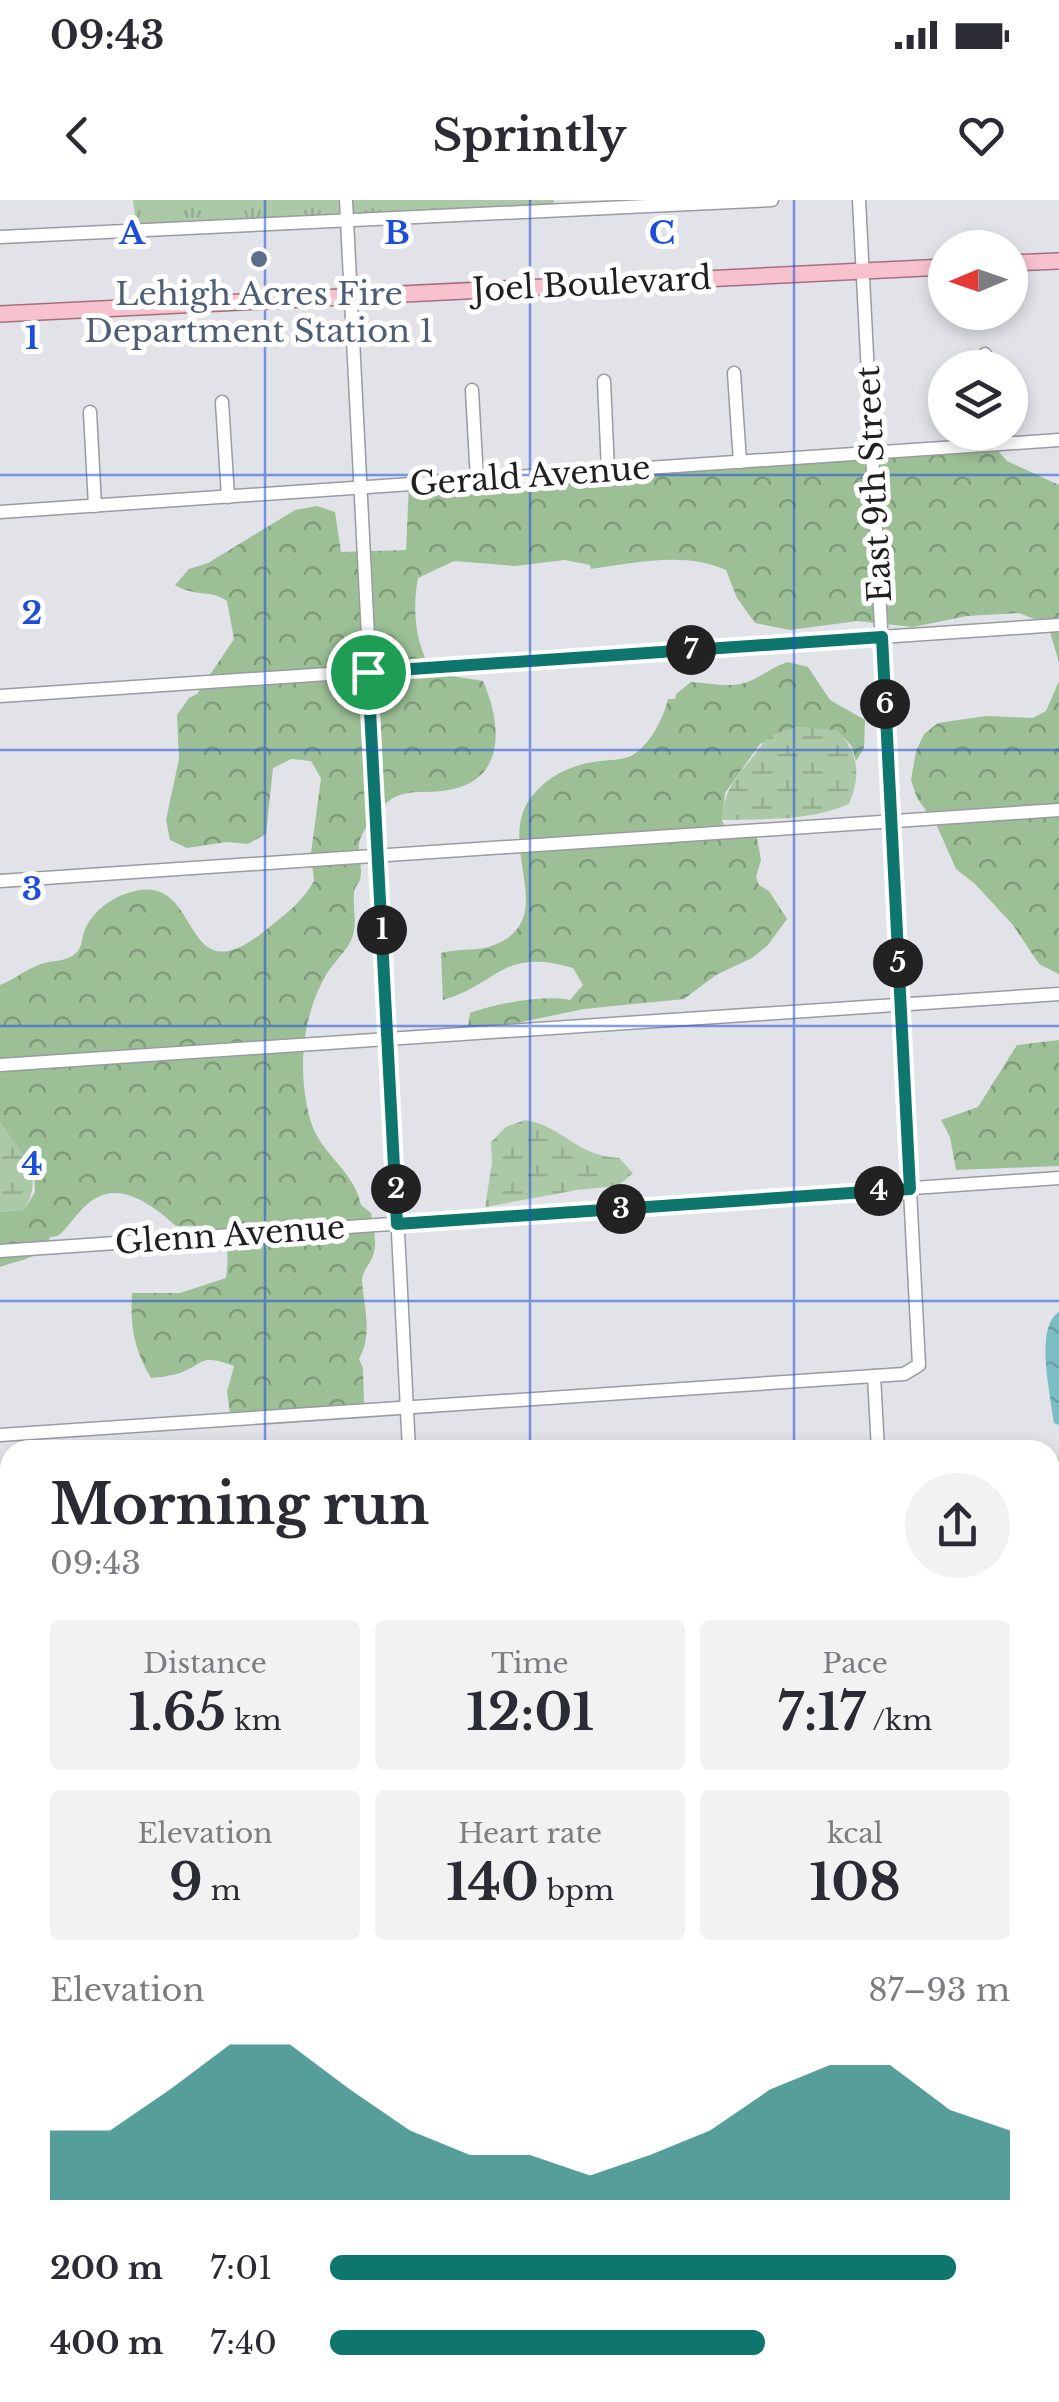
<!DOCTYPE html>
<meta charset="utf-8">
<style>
body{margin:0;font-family:"Libre Baskerville",serif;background:#f2f2f3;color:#2b2b33;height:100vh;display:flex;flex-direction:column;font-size:38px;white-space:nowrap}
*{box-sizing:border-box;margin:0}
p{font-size:32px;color:#7c7c81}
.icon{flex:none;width:55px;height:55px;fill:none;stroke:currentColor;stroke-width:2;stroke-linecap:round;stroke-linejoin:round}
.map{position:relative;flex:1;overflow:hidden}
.panel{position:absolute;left:0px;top:1240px;width:1060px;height:962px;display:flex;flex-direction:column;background:#fff;border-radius:30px 30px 0 0;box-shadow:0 5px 15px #0003}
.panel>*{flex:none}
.needle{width:65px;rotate:268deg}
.controls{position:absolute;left:928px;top:30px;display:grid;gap:20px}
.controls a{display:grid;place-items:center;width:100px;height:100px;border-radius:50%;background:#fff;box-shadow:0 5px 15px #0003;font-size:50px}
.pin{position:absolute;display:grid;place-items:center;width:85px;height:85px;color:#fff;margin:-42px;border:5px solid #fff;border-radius:50%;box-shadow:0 2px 10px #0007}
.km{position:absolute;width:50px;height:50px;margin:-25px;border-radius:50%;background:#222;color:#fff;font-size:28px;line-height:50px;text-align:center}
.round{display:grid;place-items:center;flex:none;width:105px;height:105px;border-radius:52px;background:#f2f2f3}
.head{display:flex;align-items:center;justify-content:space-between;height:170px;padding:0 50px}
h1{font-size:55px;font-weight:700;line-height:75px}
.stats{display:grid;grid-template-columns:repeat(3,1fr);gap:15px;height:170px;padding:10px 50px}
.stats div{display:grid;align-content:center;border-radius:10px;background:#f2f2f3;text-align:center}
.stats b{font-size:50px;font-weight:700}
.stats small{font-size:28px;font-weight:400}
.stats p{font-size:28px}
.chart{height:280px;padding:20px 50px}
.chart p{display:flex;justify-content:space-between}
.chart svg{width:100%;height:180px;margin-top:10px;fill:#0f766e;opacity:.7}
ul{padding:0 50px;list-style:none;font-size:32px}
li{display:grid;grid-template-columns:160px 120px 1fr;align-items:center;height:75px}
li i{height:25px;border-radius:12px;background:#0f766e}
.status{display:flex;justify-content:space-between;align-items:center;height:70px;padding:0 50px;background:#fff;direction:ltr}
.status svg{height:28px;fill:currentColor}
header{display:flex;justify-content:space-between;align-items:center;height:130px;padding:0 50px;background:#fff;font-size:45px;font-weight:700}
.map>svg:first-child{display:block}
.grass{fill:url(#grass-tufts)}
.forest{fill:url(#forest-crowns)}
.wetland{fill:url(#wetland-marsh)}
.water{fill:url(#water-ripples)}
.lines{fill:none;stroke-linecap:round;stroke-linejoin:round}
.minor-casing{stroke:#999ba1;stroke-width:15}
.major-casing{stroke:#a76f7d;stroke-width:18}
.minor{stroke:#fff;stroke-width:12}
.major{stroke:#f7c2ce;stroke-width:15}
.route-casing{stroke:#fff;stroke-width:20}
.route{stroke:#0f766e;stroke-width:12}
.grid{fill:none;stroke:#1d4ed8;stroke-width:2.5;stroke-opacity:0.55}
.service-dot{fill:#5c6f8a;stroke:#fff;stroke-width:4}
.labels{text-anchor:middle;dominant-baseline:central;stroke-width:10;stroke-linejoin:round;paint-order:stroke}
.street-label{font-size:32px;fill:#1e1f21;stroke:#fff}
.service-label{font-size:32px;fill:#4e5e75;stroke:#fff}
.grid-label{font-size:32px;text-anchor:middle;font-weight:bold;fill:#1d4ed8;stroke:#fff;stroke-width:10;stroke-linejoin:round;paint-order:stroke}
</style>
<div class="status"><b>09:43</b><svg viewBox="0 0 49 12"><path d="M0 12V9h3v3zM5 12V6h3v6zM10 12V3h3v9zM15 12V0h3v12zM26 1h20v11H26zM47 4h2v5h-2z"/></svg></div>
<header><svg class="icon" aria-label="back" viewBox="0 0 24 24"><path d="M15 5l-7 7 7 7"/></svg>Sprintly<svg class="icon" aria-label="heart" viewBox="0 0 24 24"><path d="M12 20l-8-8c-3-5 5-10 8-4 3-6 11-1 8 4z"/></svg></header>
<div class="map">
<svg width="1059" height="2202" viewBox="0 0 1059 2202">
<defs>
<pattern id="grass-tufts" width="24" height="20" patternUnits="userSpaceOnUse" patternTransform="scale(2.5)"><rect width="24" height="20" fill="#acc9a7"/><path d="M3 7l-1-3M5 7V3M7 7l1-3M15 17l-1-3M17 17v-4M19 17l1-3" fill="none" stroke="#94ac8f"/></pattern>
<pattern id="forest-crowns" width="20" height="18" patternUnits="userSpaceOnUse" patternTransform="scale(2.5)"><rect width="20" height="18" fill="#9cbf96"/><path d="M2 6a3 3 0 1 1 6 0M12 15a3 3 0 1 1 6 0" fill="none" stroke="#7f9b7a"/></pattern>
<pattern id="wetland-marsh" width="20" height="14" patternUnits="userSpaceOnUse" patternTransform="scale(2.5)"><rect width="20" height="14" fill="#acc9a7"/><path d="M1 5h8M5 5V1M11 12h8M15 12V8" fill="none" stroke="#94ac8f"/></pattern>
<pattern id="water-ripples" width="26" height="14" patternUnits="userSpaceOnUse" patternTransform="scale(2.5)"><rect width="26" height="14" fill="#7abdc2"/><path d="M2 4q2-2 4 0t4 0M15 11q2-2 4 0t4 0" fill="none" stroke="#69a2a6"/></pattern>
</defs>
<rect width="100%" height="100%" fill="#e1e3e9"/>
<!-- grass -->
<path class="grass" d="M133,0H554V5L136,25Z"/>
<!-- forest -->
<g class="forest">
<path d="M992,244L1007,261L1059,285V462L1049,429L1039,421L1019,413L967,416L913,427L857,421L790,430L755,423L737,398L726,370C685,351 634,363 591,369L590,365L565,360L515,366L454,361L418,378C412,411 415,444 433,473L483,481C503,527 506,584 442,591C428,593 411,590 397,596C383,602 369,621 362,635C354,649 364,665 360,680C358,684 354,688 354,693C353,706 356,718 354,731C351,748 335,760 326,775C301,818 297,874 311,922C321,955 354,970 361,1005L371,1013C373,1024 377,1041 374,1052C372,1063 362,1070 362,1081C364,1108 373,1134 359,1159L363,1168L364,1204L230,1213L227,1192L234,1166C197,1153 207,1164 177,1174C169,1176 159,1177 151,1178C134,1150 130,1126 132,1093H180L226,1078C232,1033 221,1024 176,1026C157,1009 125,983 98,997C81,1005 72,1024 58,1036L50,1037C44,1058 19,1060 0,1067V1012L25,1009L35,992L34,972L0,922V785C14,780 26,769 41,764C53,760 66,762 76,753C82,747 82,739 84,732C91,713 109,699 128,693C206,666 176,804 267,729C287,713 301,703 314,681L311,653L321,578L311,561L291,559L273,568L266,634L248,644L227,642L187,648L170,640L166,620L179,559L177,515L189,498L197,494L234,439L227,401C210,389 198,398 175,385L189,369L208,363L295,310L317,306L335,312L341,352L406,350L409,284Z"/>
<path d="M788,462L808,467L830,500L865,520L864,548L856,561L851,545L837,531L797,527L760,544L725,593L722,621L730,634L756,633L761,660L756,677L759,685L769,691L787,719L768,745L752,758L716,775L684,799L584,809L507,825L468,826L470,813C493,804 546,794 570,800L583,785L573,768C502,747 499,784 443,800L441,753C458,748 478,752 494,745C563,718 492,643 533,595C550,574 574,564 600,561C609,560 623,560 631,556C649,547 664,517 668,499H675L676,494L691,482C711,483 732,489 750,481C764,475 774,466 788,462Z"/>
<path d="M1059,481V774L1039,764L1013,725L975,684L956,669L937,626L917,598L911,580L916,551L924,534L938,523L986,516L1033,518L1046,511Z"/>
<path d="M1059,840V966L956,970L950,937L941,920L978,907L1017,845Z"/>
</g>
<!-- wetland -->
<g class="wetland">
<path d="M797,527L837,530C859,553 861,575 849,604C810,621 765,619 722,620C724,595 731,583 747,564C768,539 761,537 797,527Z"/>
<path d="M525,920C564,926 575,956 619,958L633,973L618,986L577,990L485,1007L492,963L491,942L506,927Z"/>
<path d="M0,922C21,953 46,972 25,1009L0,1012Z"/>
<path d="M1059,1257V1582L1057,1590L1050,1594V1260Z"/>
</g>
<!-- water -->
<path class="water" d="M1059,1112V1225L1054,1223C1051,1196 1034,1127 1059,1112Z"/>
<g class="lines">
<defs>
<g id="minor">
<path d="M346,0L409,1250"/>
<path d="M0,37L772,0"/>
<path d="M985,154V168"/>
<path d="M734,173L740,262"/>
<path d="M604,181L608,271"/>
<path d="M472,190L477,280"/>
<path d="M222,202L228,297"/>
<path d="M90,212L95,306"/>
<path d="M0,312L1059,240"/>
<path d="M0,496L1059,425"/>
<path d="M0,681L1059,610"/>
<path d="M0,865L1059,794"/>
<path d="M0,1051L1059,978"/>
<path d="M874,1176L878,1250"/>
<path d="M0,1235L904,1174L919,1165L859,0"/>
<path d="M0,1421L10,1420"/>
<path d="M0,1605H10"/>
<path d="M1050,1626L1059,1625"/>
<path d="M1050,1764H1059"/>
<path d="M0,1790L10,1789"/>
<path d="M1050,1904L1059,1903"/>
<path d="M0,1974L10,1973"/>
<path d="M1050,2089L1059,2088"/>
<path d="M0,2159L10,2158"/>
<path d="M459,2192L460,2202"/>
<path d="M974,2192V2202"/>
</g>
<g id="major">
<path d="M1010,63L1059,61"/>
<path d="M0,114L945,67"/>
</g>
</defs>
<!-- minor casing -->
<use href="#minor" class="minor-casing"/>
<!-- major casing -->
<use href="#major" class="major-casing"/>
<!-- minor -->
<use href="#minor" class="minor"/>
<!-- major -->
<use href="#major" class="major"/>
</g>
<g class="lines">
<defs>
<path id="route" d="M882,437L910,989L397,1024L368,472Z"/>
</defs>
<!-- route casing -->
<use href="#route" class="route-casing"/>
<!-- route -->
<use href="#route" class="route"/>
</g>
<!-- grid -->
<path class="grid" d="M265,0V1250M530,0V1250M794,0V1250M0,275H1059M0,550H1059M0,826H1059M0,1101H1059M0,1376H10M1050,1376H1059M0,1651H10M1050,1651H1059M0,1927H10M1050,1927H1059M265,2192V2202M530,2192V2202M794,2192V2202"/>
<!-- markers -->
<circle class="service-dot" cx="259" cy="59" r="10"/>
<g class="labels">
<!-- street labels -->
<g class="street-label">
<text transform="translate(592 84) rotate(-3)">Joel Boulevard</text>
<text transform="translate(530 276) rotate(-4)">Gerald Avenue</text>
<text transform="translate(874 284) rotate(-93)">East 9th Street</text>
<text transform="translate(230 1035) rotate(-4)">Glenn Avenue</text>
</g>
<!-- service labels -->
<g class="service-label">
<text x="259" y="94">Lehigh Acres Fire<tspan x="259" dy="37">Department Station 1</tspan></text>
</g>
</g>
<g class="grid-label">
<text x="132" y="44">A</text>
<text x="397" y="44">B</text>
<text x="662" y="44">C</text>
<text x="32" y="149">1</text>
<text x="32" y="424">2</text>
<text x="32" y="700">3</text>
<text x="32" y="975">4</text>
</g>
</svg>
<div class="controls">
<a><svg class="needle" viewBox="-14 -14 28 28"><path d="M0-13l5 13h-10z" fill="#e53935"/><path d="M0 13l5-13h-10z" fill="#7c7c81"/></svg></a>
<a><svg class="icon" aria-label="layers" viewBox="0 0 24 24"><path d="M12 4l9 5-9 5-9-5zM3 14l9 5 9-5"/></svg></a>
</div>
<div class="pin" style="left:368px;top:472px;background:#1e9e55"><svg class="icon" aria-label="arrive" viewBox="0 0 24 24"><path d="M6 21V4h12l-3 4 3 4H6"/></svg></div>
<b class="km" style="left:382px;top:730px">1</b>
<b class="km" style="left:396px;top:989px">2</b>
<b class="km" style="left:621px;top:1009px">3</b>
<b class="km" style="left:879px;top:991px">4</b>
<b class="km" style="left:898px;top:763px">5</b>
<b class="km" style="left:885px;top:504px">6</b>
<b class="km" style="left:691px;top:450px">7</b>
<section class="panel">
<div class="head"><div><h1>Morning run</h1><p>09:43</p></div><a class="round"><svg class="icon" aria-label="share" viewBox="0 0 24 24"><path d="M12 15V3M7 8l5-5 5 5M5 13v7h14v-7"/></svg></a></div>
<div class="stats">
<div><p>Distance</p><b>1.65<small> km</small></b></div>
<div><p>Time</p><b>12:01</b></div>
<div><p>Pace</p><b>7:17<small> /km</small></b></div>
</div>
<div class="stats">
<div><p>Elevation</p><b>9<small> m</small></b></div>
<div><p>Heart rate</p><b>140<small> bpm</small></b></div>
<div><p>kcal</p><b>108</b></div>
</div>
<div class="chart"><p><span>Elevation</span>87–93 m</p>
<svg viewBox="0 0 160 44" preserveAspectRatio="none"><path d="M0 44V27L10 27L20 17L30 6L40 6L50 17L60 27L70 33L80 33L90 38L100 33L110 27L120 17L130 11L140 11L150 22L160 27V44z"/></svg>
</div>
<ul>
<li><b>200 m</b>7:01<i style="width:92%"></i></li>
<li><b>400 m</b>7:40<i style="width:64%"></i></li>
</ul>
</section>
</div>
